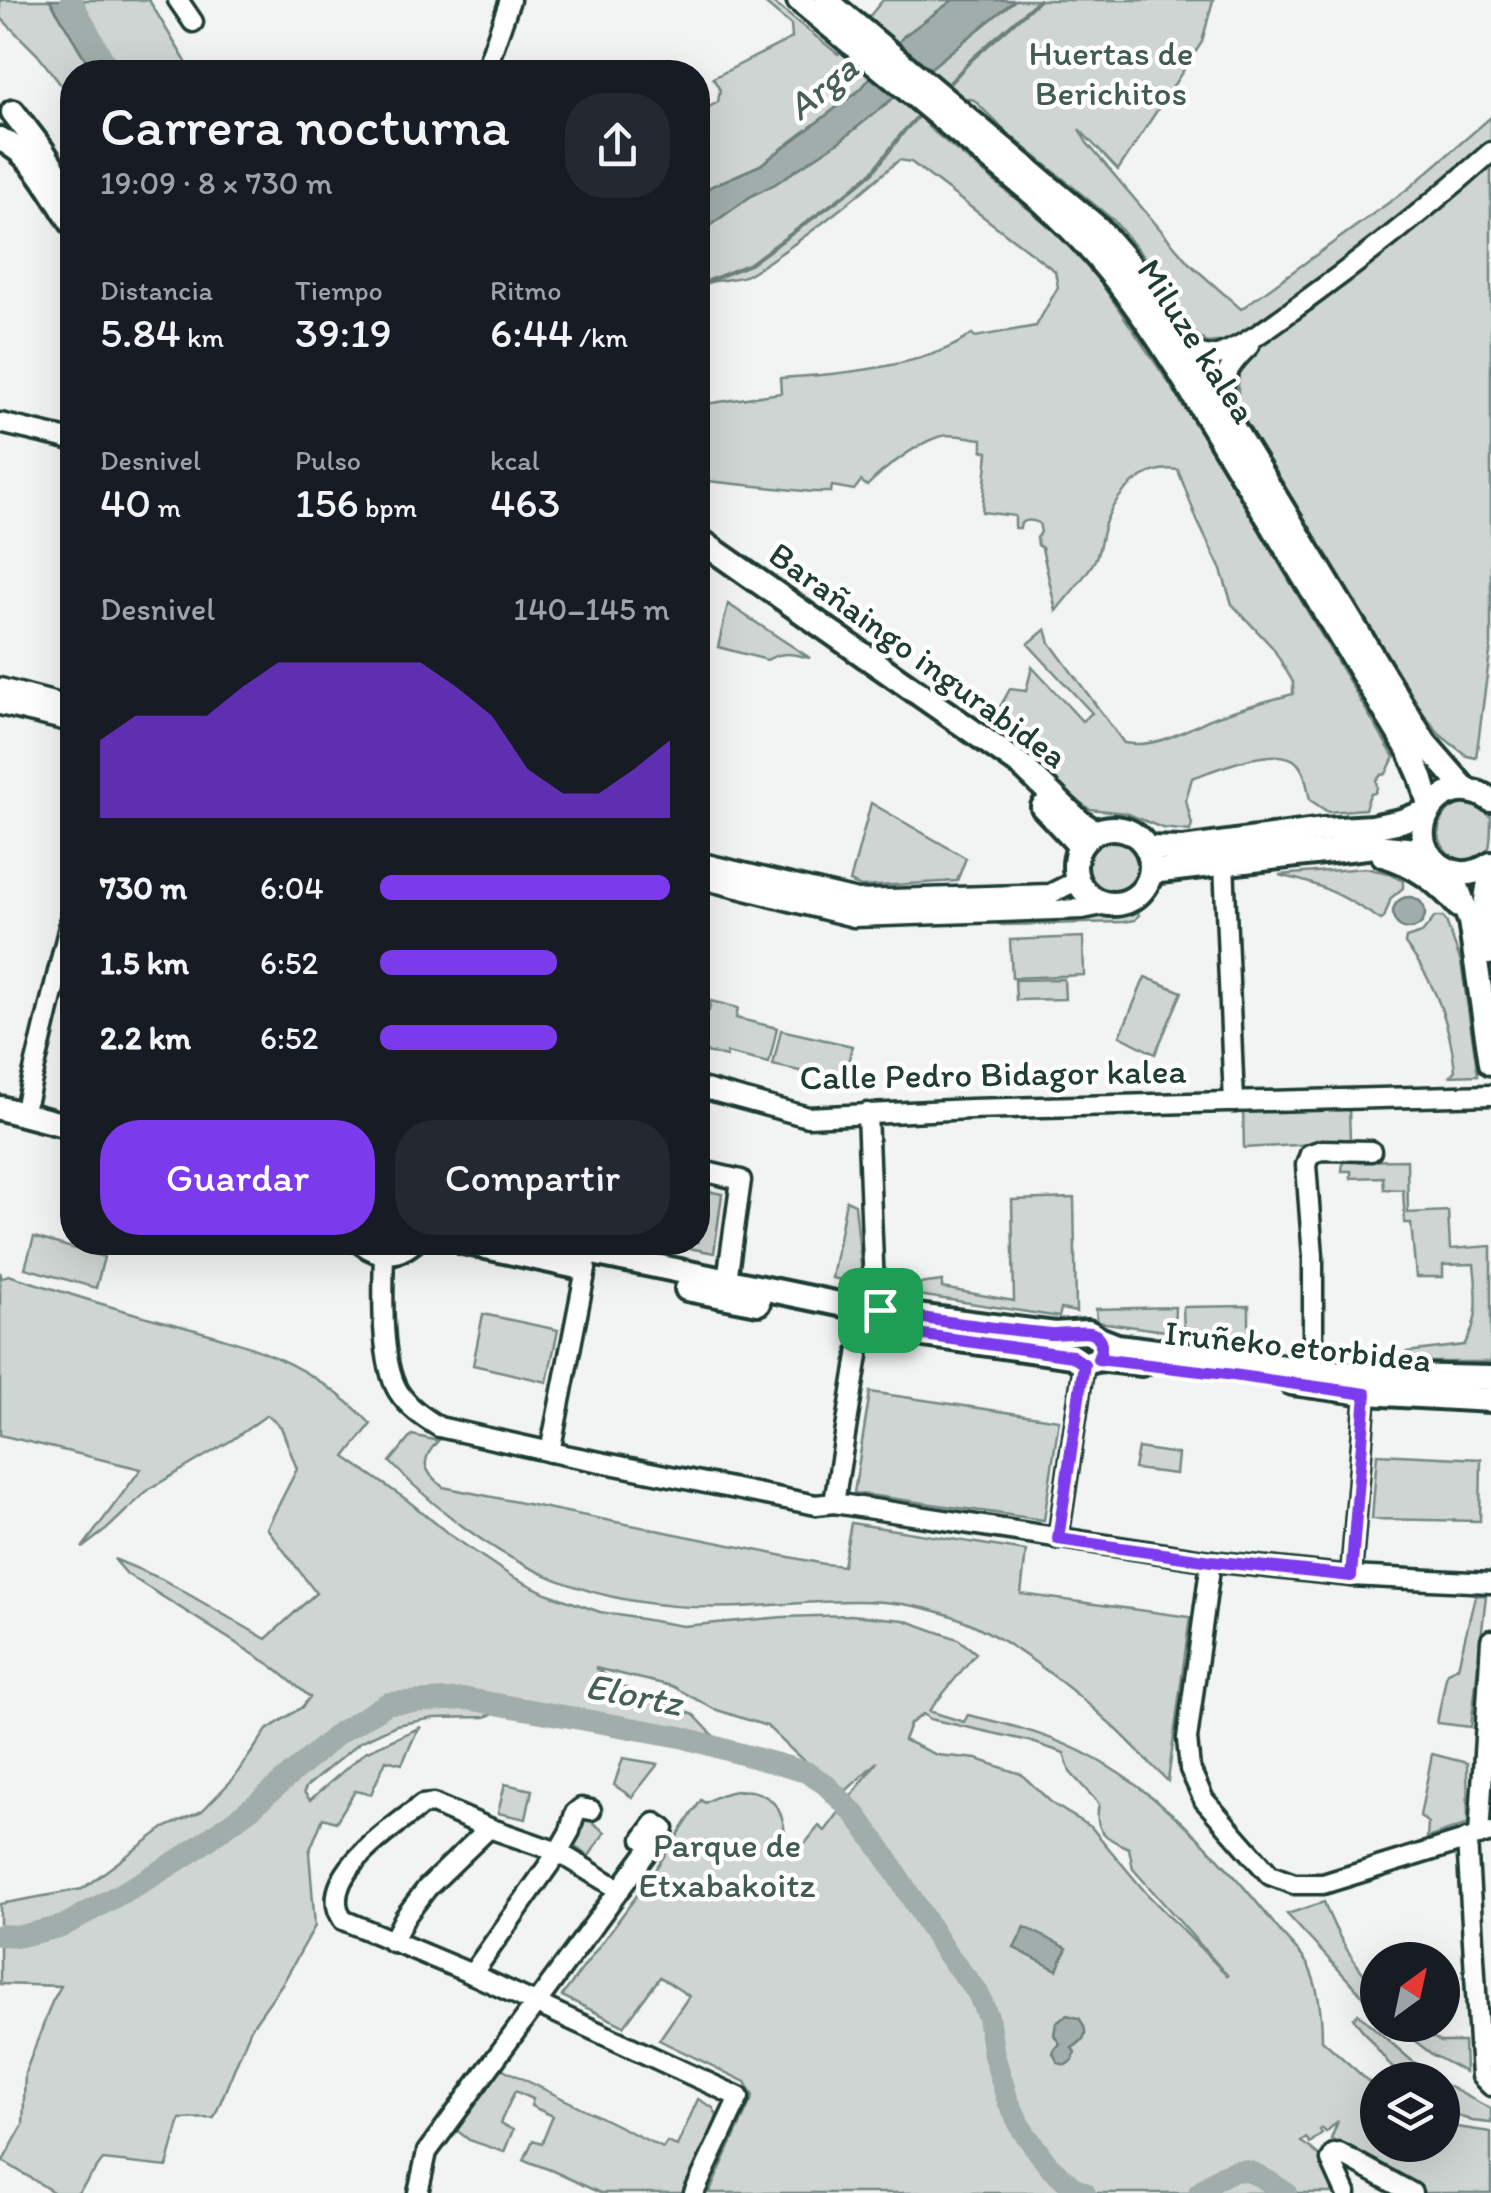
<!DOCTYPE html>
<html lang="es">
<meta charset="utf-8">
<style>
body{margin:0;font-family:Itim,sans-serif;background:#242831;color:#f1f3f6;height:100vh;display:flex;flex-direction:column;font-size:38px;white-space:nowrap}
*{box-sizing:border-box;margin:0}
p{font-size:32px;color:#9ea1a6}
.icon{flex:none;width:55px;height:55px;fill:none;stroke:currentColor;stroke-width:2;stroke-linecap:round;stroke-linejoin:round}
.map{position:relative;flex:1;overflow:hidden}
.drawer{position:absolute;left:60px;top:60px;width:650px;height:1195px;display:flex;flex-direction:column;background:#171b24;border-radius:40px;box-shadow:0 10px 40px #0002}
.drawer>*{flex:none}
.needle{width:65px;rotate:33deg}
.fabs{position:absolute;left:1360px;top:1942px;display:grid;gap:20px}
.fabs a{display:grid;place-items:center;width:100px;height:100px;border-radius:50%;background:#171b24;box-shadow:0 10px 40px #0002;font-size:50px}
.pin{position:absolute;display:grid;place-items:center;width:85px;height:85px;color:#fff;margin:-42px;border-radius:20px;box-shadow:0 5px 15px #0006}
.round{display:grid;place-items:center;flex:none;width:105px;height:105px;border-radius:40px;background:#242831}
.headline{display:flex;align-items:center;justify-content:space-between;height:170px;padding:0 40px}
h1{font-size:55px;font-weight:600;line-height:75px}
.stats{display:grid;grid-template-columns:repeat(3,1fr);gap:15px;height:170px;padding:10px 40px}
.stats div{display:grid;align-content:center}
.stats b{font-size:42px;font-weight:600}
.stats small{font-size:28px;font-weight:400}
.stats p{font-size:28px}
.chart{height:280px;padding:20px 40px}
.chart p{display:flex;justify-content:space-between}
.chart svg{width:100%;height:180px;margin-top:10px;fill:#7c3aed;opacity:.7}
.action{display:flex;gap:20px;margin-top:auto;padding:20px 40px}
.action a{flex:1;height:115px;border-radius:40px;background:#7c3aed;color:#fff;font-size:40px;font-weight:600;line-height:115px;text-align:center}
.action a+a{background:#242831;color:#f1f3f6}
ul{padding:0 40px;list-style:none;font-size:32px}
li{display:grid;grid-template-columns:160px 120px 1fr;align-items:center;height:75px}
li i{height:25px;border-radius:12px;background:#7c3aed}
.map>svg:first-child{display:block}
.green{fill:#ced5d3;stroke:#768984;stroke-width:2.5;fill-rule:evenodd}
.water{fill:#a1adaa;stroke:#6d807b;stroke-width:2.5}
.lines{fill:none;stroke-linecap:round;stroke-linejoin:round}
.stream{stroke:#6d807b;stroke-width:4}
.river{stroke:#a1adaa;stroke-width:22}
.minor-casing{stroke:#1f3d34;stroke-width:25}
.major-casing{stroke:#1f3d34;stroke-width:30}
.minor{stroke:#fff;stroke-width:18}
.major{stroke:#fff;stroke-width:22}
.route-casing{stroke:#fff;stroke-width:20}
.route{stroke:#7c3aed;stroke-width:12}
.labels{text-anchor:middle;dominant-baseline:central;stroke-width:9;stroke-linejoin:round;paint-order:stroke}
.park-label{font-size:35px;fill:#425b54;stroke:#fff}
.street-label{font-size:35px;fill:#1f3d34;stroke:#fff}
.water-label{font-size:38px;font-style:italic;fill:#465f57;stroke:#fff}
</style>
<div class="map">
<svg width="1491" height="2193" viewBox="0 0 1491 2193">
<rect width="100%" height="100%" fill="#f2f3f3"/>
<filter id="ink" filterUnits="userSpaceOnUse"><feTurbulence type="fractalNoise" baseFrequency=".01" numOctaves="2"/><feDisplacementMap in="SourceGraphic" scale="20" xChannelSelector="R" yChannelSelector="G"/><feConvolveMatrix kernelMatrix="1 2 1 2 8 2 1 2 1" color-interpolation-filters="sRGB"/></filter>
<g filter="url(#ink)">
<!-- green -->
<g class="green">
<path d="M0,0H50L93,72H72V99L37,54L2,19L0,20Z"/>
<path d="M83,0H149L192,72H117L91,47Z"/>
<path d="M761,0H770L838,54L883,0H953L904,36L861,89L760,165L712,186L698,196V113L718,102L720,90L713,78L792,38L791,25Z"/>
<path d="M1015,0H1213L1202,42L1118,170L1079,129L1087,143L1189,263L1241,309L1409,188L1491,117V645L1476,758L1467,756L1439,734L1398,680L1237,409L1239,370L1275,313L1227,341L1207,343L1193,331L1157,272L1113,220L1005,131L974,100L960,97L928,127L1054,230L1093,271L1177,395L1181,403L1199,429L1394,757L1386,774L1381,775L1376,780L1377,788L1375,793L1370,794L1365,809L1328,812L1310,800C1307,788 1306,772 1297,763C1279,743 1215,770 1192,778L1186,800L1192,825L1190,831L1162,828L1126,813L1089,809L1053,781L1005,738V731L988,728L1010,689L1026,691L1032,667L1082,721L1092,713L1028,644L1046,629L1050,643L1124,743C1157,749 1186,729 1215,717C1241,708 1266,701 1293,694V682L1273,648L1232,604L1221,570L1197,520L1178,470C1145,464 1117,492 1106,521C1101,534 1101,548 1095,560C1085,578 1068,595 1056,611L1042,548L1038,545L1037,538L1041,532L1039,523C1033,520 1027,519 1021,523L1020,528H1015V516L982,512L988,452L982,450V439C970,438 953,433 942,436C920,441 882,470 867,486L861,481L854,490L832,486L831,492H813L698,480V405L781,393L780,378C833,375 930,367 972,334L975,337L1036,326L1058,287L1055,271L911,162L899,160C852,201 803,241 749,274C733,283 713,276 698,288V234L751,196L775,184L840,141Z"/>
<path d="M728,604L810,658C792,654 783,651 767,660L718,647Z"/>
<path d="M871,803L966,858L957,881L861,887L850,882Z"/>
<path d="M1464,803L1478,805L1491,817C1491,827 1491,840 1489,848C1486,854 1482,856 1476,858C1440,870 1420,815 1464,803Z"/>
<circle cx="1116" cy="866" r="28"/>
<path d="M1365,868L1388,873L1403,881V888L1391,898L1384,918L1381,920C1344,896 1322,884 1279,875Z"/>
<path d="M1130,909L1137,910L1139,915L1135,920L1123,922L1002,925L993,922L992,917Z"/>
<path d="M1435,917H1443L1446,921L1461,962L1478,1075L1450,1076L1455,1070C1450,1023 1435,981 1405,944L1406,938L1422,933Z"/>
<path d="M1083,937L1084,975L1012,978L1010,940Z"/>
<path d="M1145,977L1182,992L1155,1054L1120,1036Z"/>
<path d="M1064,979L1065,999L1016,1000L1015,980Z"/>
<path d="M698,998L708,1000L706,1011H709L711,1001L738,1008L736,1018L777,1028L769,1063L727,1053L726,1057L699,1050L701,1031L698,1040Z"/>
<path d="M781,1030L852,1046L844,1081L773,1065Z"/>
<path d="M1349,1105L1350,1142L1244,1148L1243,1109Z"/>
<path d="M1407,1160L1408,1213L1448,1211L1450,1249L1491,1246V1362H1401L1407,1352L1464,1345C1481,1320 1477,1293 1474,1264L1443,1265V1277H1416L1411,1223H1405L1403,1190L1384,1189L1383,1177L1351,1178V1171H1342L1343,1161Z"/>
<path d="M698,1189L722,1194L714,1253L664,1243L698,1242Z"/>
<path d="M1074,1198L1076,1312L1061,1309L1059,1317L880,1289L942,1281V1288L1014,1301L1012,1200Z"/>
<path d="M846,1200L855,1204L863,1284L832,1278Z"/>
<path d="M34,1237L104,1257L96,1288L25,1268Z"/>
<path d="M0,1272L2,1278L8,1275C52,1288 95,1303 140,1315C230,1340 303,1353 371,1424L345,1457L407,1500L450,1535L511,1576L546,1593L600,1612L683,1626L783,1617L851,1615L904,1620L958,1639L976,1653L929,1711L964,1722L968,1715C1012,1725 1057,1737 1097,1760C1171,1802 1227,1864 1279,1930C1289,1943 1306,1957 1311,1972C1319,1992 1322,2019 1322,2040L1377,2089L1378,2145H1442L1443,2125L1491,2132V2193H1424L1400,2183L1331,2139L1338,2121L1326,2132L1322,2128L1320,2130L1322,2133L1310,2143L1306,2138L1301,2142C1325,2156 1329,2168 1340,2193H709L753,2096L745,2082L659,2040L689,1996L660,1977L624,2026L562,1996L647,1882L701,1800L705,1803C748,1776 791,1794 784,1848L795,1856L819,1826L825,1831L877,1762L846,1791L797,1755L767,1726L714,1709L672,1686L595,1668L623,1687L694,1715L726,1749L680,1737L512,1705L485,1717L434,1718L396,1725L360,1742L306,1787L304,1792L310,1800L365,1752L421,1727L416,1733L402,1764L386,1760L371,1794L355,1791L336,1822L323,1818L309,1852L315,1926L284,1981L251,2028L214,2118L180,2119L167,2167L103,2160L78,2193H55L3,2161L23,2125L25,2073L52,2002L61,1986L0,1984V1904L82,1889L164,1828L202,1811L233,1779L267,1730L302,1707L310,1697L272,1666L127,1574L114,1559L162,1579L266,1639L316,1593L267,1528L297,1469L281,1427L267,1415L232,1440L148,1490L107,1529L82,1548L141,1469L0,1435ZM923,1714L930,1719L1029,1741L1064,1753L1070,1772L1099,1804C1093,1831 1106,1839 1129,1848L1133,1869L1228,1976L1147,1894L1091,1827L1053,1804L1021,1774L977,1759L937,1755L904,1740L910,1724Z"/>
<path d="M1249,1306V1342L1184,1333L1183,1307Z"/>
<path d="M1175,1307L1174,1332L1097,1322L1096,1309Z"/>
<path d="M483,1314L558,1330L547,1382L473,1365Z"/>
<path d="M870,1392L1059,1420L1044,1520L854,1493Z"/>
<path d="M412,1435L438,1441C420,1460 422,1470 443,1487L824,1564L843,1566L851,1523L1026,1551L1021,1594L1190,1617L1168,1781C1149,1764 1133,1744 1114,1727C1073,1689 1005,1634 952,1616C888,1593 823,1602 757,1606C603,1617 497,1572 390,1462Z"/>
<path d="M1138,1448L1178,1454L1176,1474L1134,1469Z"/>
<path d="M1377,1454L1481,1459L1480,1521L1372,1519Z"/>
<path d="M1486,1595L1471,1727L1437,1723L1447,1672L1458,1667L1475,1596Z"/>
<path d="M1432,1754L1467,1763L1468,1824L1427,1838L1428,1823L1420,1816Z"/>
<path d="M623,1758L658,1764L632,1797L614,1785Z"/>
<path d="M505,1784L532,1790L526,1819L498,1813Z"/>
<path d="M585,1817L605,1832L589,1856L575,1847L572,1842Z"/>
<path d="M1324,1902C1337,1937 1353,1962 1377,1990V2011L1287,1914Z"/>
<path d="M1358,2014L1411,2060L1439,2080H1402L1353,2018Z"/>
<path d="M1394,2025H1413L1441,2042H1464L1465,2072L1433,2055Z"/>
<path d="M501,2068L663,2148L667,2142L677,2146L698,2099L713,2108L717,2115L702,2162L688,2193H600L553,2171L524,2160L533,2140L542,2143L553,2116L531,2106L533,2099L515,2091L500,2123L513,2130L504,2152L469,2140L455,2129Z"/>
<path d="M1442,2083L1491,2109V2123L1472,2121L1443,2110Z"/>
</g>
<!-- water -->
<g class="water">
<path d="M50,0H83L91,47L117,72H93Z"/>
<path d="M953,0H1015L840,141L775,184L751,196L698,234V196L712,186L761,165L861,89L904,36Z"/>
<circle cx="1409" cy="913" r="16"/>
<path d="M1025,1927L1067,1948L1057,1970L1014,1948Z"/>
<path d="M1067,2015L1079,2018C1089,2032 1087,2039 1072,2048L1075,2052L1073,2060L1066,2065L1058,2063L1053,2053L1055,2048L1060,2044L1054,2035L1056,2023Z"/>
</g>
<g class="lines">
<!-- stream -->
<g class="stream">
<path d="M944,89L972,59L1039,0"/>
<path d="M698,288L706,282L750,264L850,191L873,172L904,131L920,114"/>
</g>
<!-- river -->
<g class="river">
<path d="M71,0L102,58L113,72"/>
<path d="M0,1935L21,1936L63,1926L149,1878L187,1855L254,1806L339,1733L388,1703L468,1699L681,1737L806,1772L825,1784L856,1815L882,1851L946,1953L978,1993L988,2017L994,2055L1008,2101L1023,2131L1048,2165L1075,2189L1085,2193"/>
<path d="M1199,2193C1239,2160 1245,2166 1286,2193"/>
</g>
<defs>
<g id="minor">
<path d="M178,0L193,22"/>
<path d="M485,72L510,0"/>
<path d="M1184,348C1196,352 1208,359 1221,354C1250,343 1280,319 1305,301C1370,254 1431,205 1491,152"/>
<path d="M1224,411C1222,377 1225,369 1249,346"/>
<path d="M0,423L72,440"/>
<path d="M0,688L72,707"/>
<path d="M0,705L72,722"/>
<path d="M698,862L857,900L1050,894L1078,880"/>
<path d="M1224,862L1234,1102"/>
<path d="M698,878L854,917L1083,909L1107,904"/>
<path d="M698,1087L808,1117L970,1109L1491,1095"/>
<path d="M27,1100L72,914"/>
<path d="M867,1113L874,1288L871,1303"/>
<path d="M698,1170L741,1180L727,1280"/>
<path d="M384,1253C383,1289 380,1361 398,1391C408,1407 423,1417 439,1427L565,1455L816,1505L834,1503L1211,1561L1351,1576L1491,1583"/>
<path d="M1317,1371L1313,1361V1256L1306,1165L1310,1154L1322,1150L1371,1151"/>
<path d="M550,1452L586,1269"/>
<path d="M834,1503L859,1349L865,1328"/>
<path d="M1058,1539L1084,1364"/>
<path d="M1211,1561L1187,1739L1190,1769L1204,1800L1270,1875L1294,1884H1323L1491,1832"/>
<path d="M1351,1576L1366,1393"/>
<path d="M1479,1836L1491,1640"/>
<path d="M1467,1839L1481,2076L1491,2086"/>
<path d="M620,1890L558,1852L489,1828L433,1804L422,1805C393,1828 314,1877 343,1920L472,1974L739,2097L694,2193"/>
<path d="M392,1942L405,1917L427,1888L489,1828"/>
<path d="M472,1974L558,1852L570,1831L575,1813L581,1808L591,1810"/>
<path d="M418,2193L427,2152L628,1878L664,1829L655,1823L643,1839L652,1846"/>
<path d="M1346,2193L1331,2160L1334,2154L1339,2153L1412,2193"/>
</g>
<g id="major">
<path d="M799,0L1043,202C1097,251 1137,303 1176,366L1410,752L1421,777L1430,808"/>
<path d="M826,0L1098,228L1131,266L1167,319L1425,743L1466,790"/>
<path d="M13,112L42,150L63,183"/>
<path d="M0,139C34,154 52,193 72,223"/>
<path d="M698,539L1022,766L1080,822L1095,832"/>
<path d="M1491,800C1437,764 1394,844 1447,869C1462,877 1477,873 1491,864"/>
<path d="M1043,807L1080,846"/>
<circle cx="1113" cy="866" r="38"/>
<path d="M1147,848L1183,849L1323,830L1372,827L1401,821L1428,811"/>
<path d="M1383,855C1414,864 1437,881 1459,906"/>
<path d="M1451,871L1470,921L1491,1063"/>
<path d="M1151,872L1375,846L1416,850L1430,855"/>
<path d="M1489,953L1486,900L1491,869"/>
<path d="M0,1108L72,1127"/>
<path d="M362,1242C379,1255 395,1256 412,1242"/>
<path d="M463,1242L582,1268"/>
<path d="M540,1242L839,1304L859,1306L871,1303L879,1310L901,1314L1055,1334L1088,1332L1099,1339L1117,1346L1317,1371L1399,1376L1491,1378"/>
<path d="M687,1289L758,1303"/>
<path d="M877,1324L896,1331L1072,1356L1084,1364L1098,1359L1142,1364"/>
<path d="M1292,1383L1366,1393L1491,1400"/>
</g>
</defs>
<!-- minor casing -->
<use href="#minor" class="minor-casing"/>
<!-- major casing -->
<use href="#major" class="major-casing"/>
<!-- minor -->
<use href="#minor" class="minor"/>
<!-- major -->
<use href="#major" class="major"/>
</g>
</g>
<g class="lines" filter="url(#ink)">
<defs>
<path id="route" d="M880,1310C936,1322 995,1328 1052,1334C1062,1334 1085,1331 1091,1333C1104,1337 1102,1350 1098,1359L1226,1374L1366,1394L1351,1576L1211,1561L1058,1539L1084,1364L1072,1356L896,1331L878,1324L881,1317Z"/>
</defs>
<!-- route casing -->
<use href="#route" class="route-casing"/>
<!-- route -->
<use href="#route" class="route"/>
</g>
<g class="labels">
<!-- park labels -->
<g class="park-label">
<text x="1111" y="53">Huertas de<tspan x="1111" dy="40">Berichitos</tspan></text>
<text x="727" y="1845">Parque de<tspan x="727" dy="40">Etxabakoitz</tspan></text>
</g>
<!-- street labels -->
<g class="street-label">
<text transform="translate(1197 341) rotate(57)">Miluze kalea</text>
<text transform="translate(918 655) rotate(36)">Barañaingo ingurabidea</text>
<text transform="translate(993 1074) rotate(-1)">Calle Pedro Bidagor kalea</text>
<text transform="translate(1298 1346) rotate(6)">Iruñeko etorbidea</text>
</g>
<!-- water labels -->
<g class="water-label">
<text transform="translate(822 87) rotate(-39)">Arga</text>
<text transform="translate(634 1694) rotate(11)">Elortz</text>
</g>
</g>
</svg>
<div class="fabs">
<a><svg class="needle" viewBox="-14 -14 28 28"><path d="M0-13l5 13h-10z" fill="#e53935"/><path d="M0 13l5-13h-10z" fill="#9ea1a6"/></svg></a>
<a><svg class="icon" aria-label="layers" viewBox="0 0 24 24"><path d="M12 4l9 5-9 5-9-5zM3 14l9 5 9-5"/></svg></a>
</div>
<div class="pin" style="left:880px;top:1310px;background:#1e9e55"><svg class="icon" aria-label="arrive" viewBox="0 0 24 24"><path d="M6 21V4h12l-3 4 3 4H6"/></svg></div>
<section class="drawer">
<div class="headline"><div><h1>Carrera nocturna</h1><p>19:09 · 8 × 730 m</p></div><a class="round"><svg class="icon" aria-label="share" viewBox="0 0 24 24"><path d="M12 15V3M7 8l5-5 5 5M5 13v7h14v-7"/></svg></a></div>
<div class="stats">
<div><p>Distancia</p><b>5.84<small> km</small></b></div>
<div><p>Tiempo</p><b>39:19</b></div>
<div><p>Ritmo</p><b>6:44<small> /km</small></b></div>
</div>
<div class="stats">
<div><p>Desnivel</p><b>40<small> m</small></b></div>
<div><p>Pulso</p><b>156<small> bpm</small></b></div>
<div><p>kcal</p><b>463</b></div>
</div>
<div class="chart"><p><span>Desnivel</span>140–145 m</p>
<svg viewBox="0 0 160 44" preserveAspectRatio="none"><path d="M0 44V25L10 19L20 19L30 19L40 12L50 6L60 6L70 6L80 6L90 6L100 12L110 19L120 32L130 38L140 38L150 32L160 25V44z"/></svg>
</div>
<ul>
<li><b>730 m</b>6:04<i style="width:100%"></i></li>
<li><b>1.5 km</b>6:52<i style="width:61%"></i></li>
<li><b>2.2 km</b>6:52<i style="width:61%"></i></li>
</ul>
<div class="action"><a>Guardar</a><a>Compartir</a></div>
</section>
</div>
